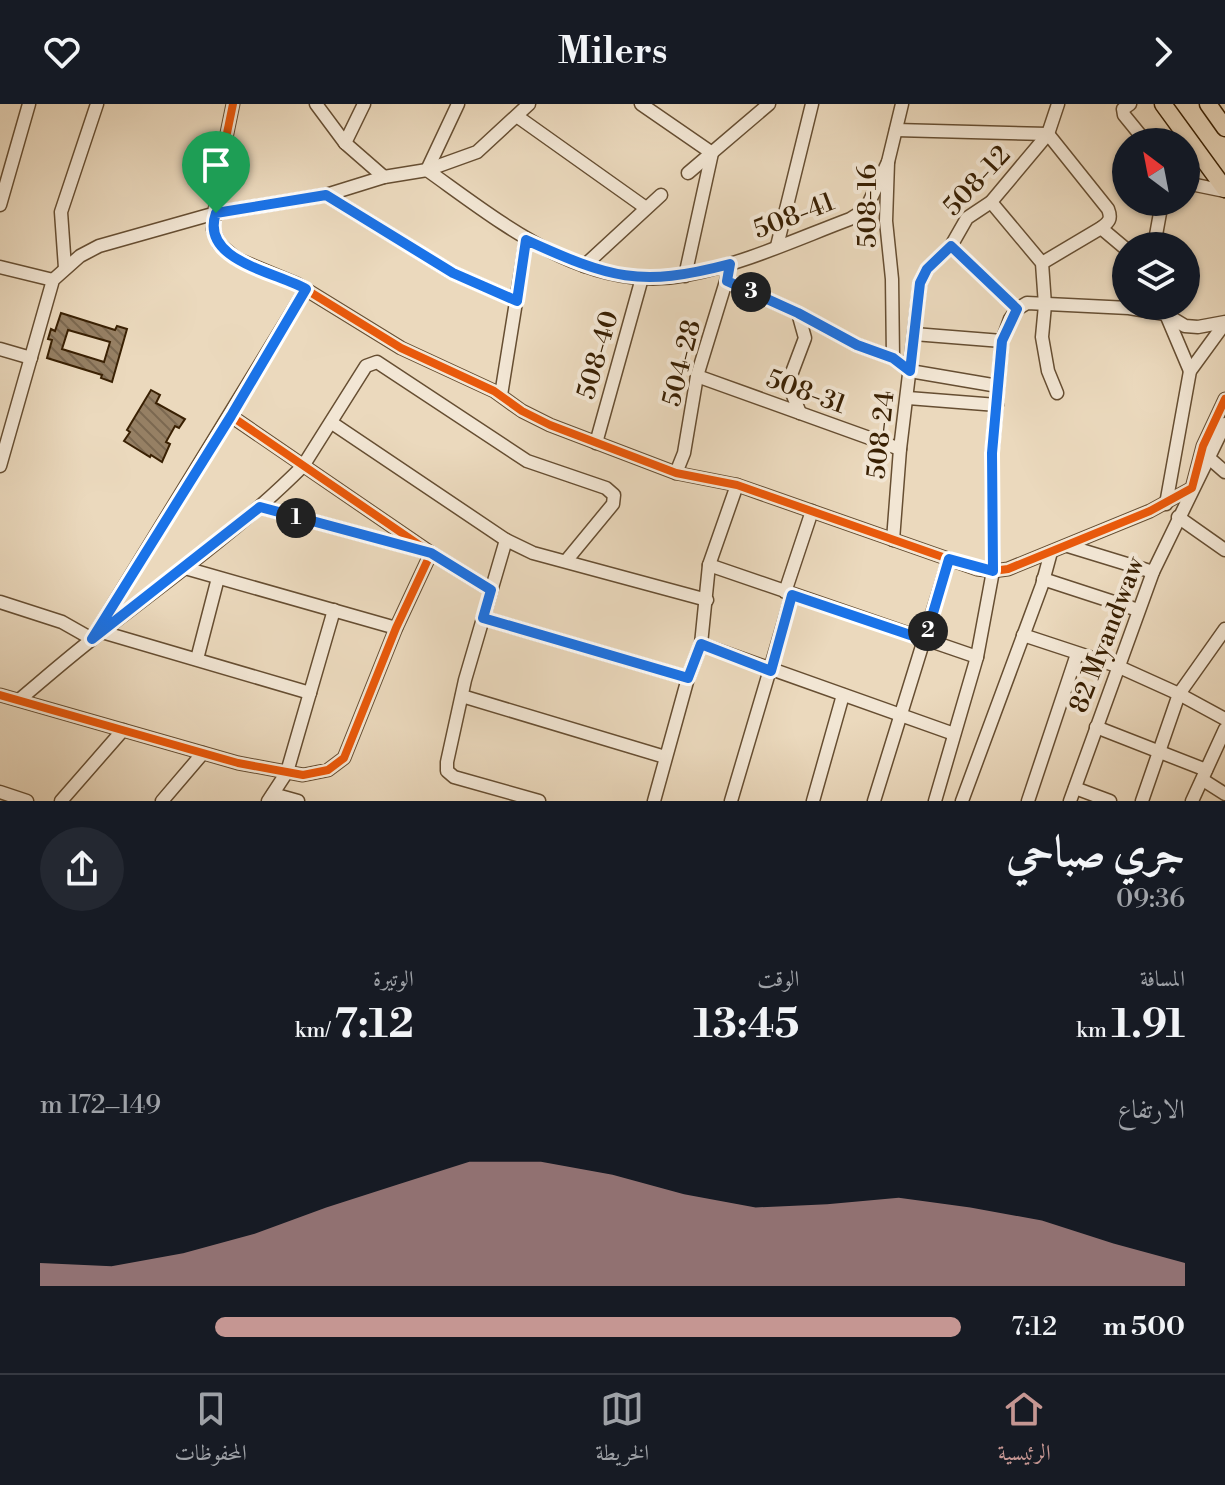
<!DOCTYPE html>
<html lang="ar">
<meta charset="utf-8">
<style>
body{margin:0;font-family:"Libre Bodoni",Amiri,serif;background:#242831;color:#f1f3f6;direction:rtl;height:100vh;display:flex;flex-direction:column;font-size:30px;white-space:nowrap}
*{box-sizing:border-box;margin:0}
p{font-size:26px;color:#9ea1a6}
.icon{flex:none;width:44px;height:44px;fill:none;stroke:currentColor;stroke-width:2;stroke-linecap:round;stroke-linejoin:round}
.map{position:relative;height:697px;overflow:hidden;direction:ltr}
.drawer{display:flex;flex-direction:column;background:#171b24;flex:1}
.drawer>*{flex:none}
.needle{width:52px;rotate:328deg}
.buttons{position:absolute;left:1112px;top:24px;display:grid;gap:16px}
.buttons a{display:grid;place-items:center;width:88px;height:88px;border-radius:50%;background:#171b24;box-shadow:0 2px 6px #0004;font-size:40px}
.pin{position:absolute;display:grid;place-items:center;width:68px;height:68px;color:#fff;margin:-82px -34px;border-radius:50% 50% 50% 0;rotate:-45deg;box-shadow:0 0 8px #0007}
.pin .icon{rotate:45deg}
.km{position:absolute;width:40px;height:40px;margin:-20px;border-radius:50%;background:#222;color:#fff;font-size:22px;line-height:40px;text-align:center}
.round{display:grid;place-items:center;flex:none;width:84px;height:84px;border-radius:42px;background:#242831}
.summary{display:flex;align-items:center;justify-content:space-between;height:136px;padding:0 40px}
h1{font-size:44px;font-weight:700;line-height:60px}
.metrics{display:grid;grid-template-columns:repeat(3,1fr);gap:12px;height:136px;padding:8px 40px}
.metrics div{display:grid;align-content:center}
.metrics b{font-size:40px;font-weight:700}
.metrics small{font-size:22px;font-weight:400}
.metrics p{font-size:22px}
.chart{height:224px;padding:16px 40px}
.chart p{display:flex;justify-content:space-between}
.chart svg{width:100%;height:144px;margin-top:8px;fill:#c59692;opacity:.7}
ul{padding:0 40px;list-style:none;font-size:26px}
li{display:grid;grid-template-columns:128px 96px 1fr;align-items:center;height:60px}
li i{height:20px;border-radius:10px;background:#c59692}
header{display:flex;justify-content:space-between;align-items:center;height:104px;padding:0 40px;background:#171b24;font-size:36px;font-weight:700}
.menu{display:flex;justify-content:space-around;align-items:center;height:112px;border-top:2px solid #363941;background:#171b24;font-size:22px;color:#9ea1a6}
.menu a{display:grid;justify-items:center;gap:4px}
.menu .on{color:#c59692}
.map>svg:first-child{display:block}
.building{fill:url(#building-back-hatch);stroke:#392003;stroke-width:2;fill-rule:evenodd}
.lines{fill:none;stroke-linecap:round;stroke-linejoin:round}
.minor-casing{stroke:#664e32;stroke-width:15}
.major-casing{stroke:#392003;stroke-width:19}
.minor{stroke:#f2e6d4;stroke-width:12}
.major{stroke:#ebd9bd;stroke-width:16}
.cycleway-casing{stroke:#f2e6d4;stroke-width:13}
.cycleway{stroke:#e8590c;stroke-width:8}
.route-casing{stroke:#fff;stroke-width:16}
.route{stroke:#1a73e8;stroke-width:10}
.labels{text-anchor:middle;dominant-baseline:central;stroke-width:8;stroke-linejoin:round;paint-order:stroke}
.street-label{font-size:26px;fill:#392003;stroke:#f2e6d4}
</style>
<header><svg class="icon" aria-label="forward" viewBox="0 0 24 24"><path d="M9 5l7 7-7 7"/></svg>Milers<svg class="icon" aria-label="heart" viewBox="0 0 24 24"><path d="M12 20l-8-8c-3-5 5-10 8-4 3-6 11-1 8 4z"/></svg></header>
<div class="map">
<svg width="1225" height="697" viewBox="0 0 1225 697">
<defs>
<pattern id="building-back-hatch" width="6" height="6" patternUnits="userSpaceOnUse" patternTransform="scale(2)"><rect width="6" height="6" fill="#968064"/><path d="M-1 5l2 2M0 0l6 6M5-1l2 2" fill="none" stroke="#7b6850"/></pattern>
</defs>
<rect width="100%" height="100%" fill="#ebd9bd"/>
<filter id="stains"><feTurbulence type="fractalNoise" baseFrequency=".0025" numOctaves="4"/><feColorMatrix values="0 0 0 0 .2 0 0 0 0 .09 0 0 0 0 .02 0 0 0 .5 -.17"/></filter>
<radialGradient id="worn" r=".72"><stop offset=".6" stop-color="#630" stop-opacity="0"/><stop offset="1" stop-color="#630" stop-opacity=".3"/></radialGradient>
<!-- building -->
<g class="building">
<path d="M61,209L115,226L117,222L127,225L112,278L101,274L102,271L47,254L52,236L48,235L51,225L55,227ZM68,226L110,238L104,258L62,245Z"/>
<path d="M151,286L160,291L156,299L185,315L179,324L175,322L166,338L170,340L162,358L151,351L150,353L124,337L130,328L127,326Z"/>
</g>
<g class="lines">
<defs>
<g id="minor">
<path d="M233,0L219,68L213,125L219,140L237,155L297,180L401,244L494,287L522,307L550,321L676,369L737,381L977,465L993,467L1008,465L1150,407L1192,384L1203,342L1225,295"/>
<path d="M316,0L345,39L384,73"/>
<path d="M458,0L427,66C503,120 588,191 687,171C743,160 797,135 850,115L866,105L888,58"/>
<path d="M641,0L712,49L685,172"/>
<path d="M1130,0L1123,5L1124,11L1146,38"/>
<path d="M518,13L646,104"/>
<path d="M896,26L1048,30L1108,105C1112,115 1109,118 1101,124L1042,159"/>
<path d="M345,39L364,0"/>
<path d="M688,69L769,0"/>
<path d="M1186,79L1225,87"/>
<path d="M326,91L453,169L517,197"/>
<path d="M991,98L1042,159L1045,201L1042,233L1048,267L1057,289"/>
<path d="M0,101L29,0"/>
<path d="M1101,124L1126,145"/>
<path d="M777,142L812,0"/>
<path d="M951,142L1017,205"/>
<path d="M1154,142L1162,98"/>
<path d="M584,162L661,91"/>
<path d="M0,163L53,176"/>
<path d="M65,164L61,108L97,0"/>
<path d="M727,177L798,209L857,241L893,254L910,267L998,282"/>
<path d="M1165,208L1190,267"/>
<path d="M798,209L805,234L788,279L800,309"/>
<path d="M914,230L1002,237"/>
<path d="M0,245L31,254"/>
<path d="M893,254L892,175L886,117L888,58L902,0"/>
<path d="M697,272L900,345"/>
<path d="M501,291L526,136"/>
<path d="M908,294L997,301"/>
<path d="M332,319L506,436L533,449L707,496"/>
<path d="M596,339L642,174"/>
<path d="M1209,354L1225,368"/>
<path d="M0,362L53,176L80,152L99,142L216,109L326,91L384,73L427,66L477,48L529,0"/>
<path d="M676,369L684,349L697,272L728,171"/>
<path d="M1166,400L1190,267L1225,219"/>
<path d="M260,403L431,449L491,486"/>
<path d="M1178,413L1225,446"/>
<path d="M506,436L465,576L447,658V667L454,673L539,697"/>
<path d="M893,436L900,345L920,179L927,165L951,142L967,114L991,98L1048,30L1058,0"/>
<path d="M1068,442L1153,468"/>
<path d="M709,461L977,553"/>
<path d="M185,464L396,524"/>
<path d="M1043,475L1138,506"/>
<path d="M785,488L812,407"/>
<path d="M0,498L62,518L92,535L306,185"/>
<path d="M483,514L688,574"/>
<path d="M102,528L310,589"/>
<path d="M1023,531L1117,562L1179,590L1225,615"/>
<path d="M701,540L954,630"/>
<path d="M197,555L218,474"/>
<path d="M0,591L238,659L303,671L328,666L344,654L396,524L431,449L231,312"/>
<path d="M462,592L665,653"/>
<path d="M19,596C44,575 69,553 95,533C166,478 239,426 303,362L366,262L377,258L527,357L606,384L614,391L613,400L566,457"/>
<path d="M1096,623L1206,666"/>
<path d="M1203,676L1225,690"/>
<path d="M1075,684L1110,697"/>
<path d="M0,688L27,697"/>
<path d="M273,690L298,697"/>
<path d="M61,697L123,626"/>
<path d="M162,697L203,649"/>
<path d="M268,697L287,668L334,506"/>
<path d="M654,697L688,574L701,540L709,461L737,381"/>
<path d="M731,697L792,491"/>
<path d="M813,697L843,591"/>
<path d="M874,697L949,455"/>
<path d="M935,697L977,553L993,467L992,349L1002,237L1010,215L1017,205L1027,199L1129,204L1165,210L1185,222L1198,223L1225,218"/>
<path d="M962,697L1042,481L1051,448"/>
<path d="M1028,697L1077,550"/>
<path d="M1070,697L1153,468L1225,320"/>
<path d="M1142,697L1179,590L1225,525"/>
<path d="M1192,697L1225,625"/>
</g>
<g id="major">
<path d="M1163,0L1225,85"/>
<path d="M1208,0L1225,24"/>
</g>
</defs>
<!-- minor casing -->
<use href="#minor" class="minor-casing"/>
<!-- major casing -->
<use href="#major" class="major-casing"/>
<!-- minor -->
<use href="#minor" class="minor"/>
<!-- major -->
<use href="#major" class="major"/>
<defs>
<g id="cycleway">
<path d="M233,0L219,68L213,125L219,140L237,155L297,180L401,244L494,287L522,307L550,321L676,369L737,381L977,465L993,467L1008,465L1150,407L1192,384L1203,342L1225,295"/>
<path d="M0,591L238,659L303,671L328,666L344,654L396,524L431,449L231,312"/>
</g>
</defs>
<!-- cycleway casing -->
<use href="#cycleway" class="cycleway-casing"/>
<!-- cycleway -->
<use href="#cycleway" class="cycleway"/>
</g>
<g class="lines">
<defs>
<path id="route" d="M326,91L453,169L517,197L526,136C610,174 639,184 730,160L727,177L798,209L857,241L893,254L910,267L920,179L927,165L951,142L1017,205L1002,237L992,349L993,467L949,455L925,536L792,491L771,567L701,540L688,574L483,514L491,486L431,449L260,403L92,535L231,312L306,185C277,168 199,157 216,109Z"/>
</defs>
<!-- route casing -->
<use href="#route" class="route-casing"/>
<!-- route -->
<use href="#route" class="route"/>
</g>
<g class="labels">
<!-- street labels -->
<g class="street-label">
<text transform="translate(977 77) rotate(-47)">508-12</text>
<text transform="translate(868 102) rotate(-90)">508-16</text>
<text transform="translate(794 112) rotate(-21)">508-41</text>
<text transform="translate(598 251) rotate(-74)">508-40</text>
<text transform="translate(682 259) rotate(-76)">504-28</text>
<text transform="translate(806 288) rotate(20)">508-31</text>
<text transform="translate(881 331) rotate(-84)">508-24</text>
<text transform="translate(1107 531) rotate(-69)">82 Myandwaw</text>
</g>
</g>
<rect width="100%" height="100%" filter="url(#stains)"/>
<rect width="100%" height="100%" fill="url(#worn)"/>
</svg>
<div class="buttons">
<a><svg class="needle" viewBox="-14 -14 28 28"><path d="M0-13l5 13h-10z" fill="#e53935"/><path d="M0 13l5-13h-10z" fill="#9ea1a6"/></svg></a>
<a><svg class="icon" aria-label="layers" viewBox="0 0 24 24"><path d="M12 4l9 5-9 5-9-5zM3 14l9 5 9-5"/></svg></a>
</div>
<div class="pin" style="left:216px;top:109px;background:#1e9e55"><svg class="icon" aria-label="arrive" viewBox="0 0 24 24"><path d="M6 21V4h12l-3 4 3 4H6"/></svg></div>
<b class="km" style="left:296px;top:414px">1</b>
<b class="km" style="left:928px;top:527px">2</b>
<b class="km" style="left:751px;top:188px">3</b>
</div>
<section class="drawer">
<div class="summary"><div><h1>جري صباحي</h1><p>09:36</p></div><a class="round"><svg class="icon" aria-label="share" viewBox="0 0 24 24"><path d="M12 15V3M7 8l5-5 5 5M5 13v7h14v-7"/></svg></a></div>
<div class="metrics">
<div><p>المسافة</p><b>1.91<small> km</small></b></div>
<div><p>الوقت</p><b>13:45</b></div>
<div><p>الوتيرة</p><b>7:12<small> /km</small></b></div>
</div>
<div class="chart"><p><span>الارتفاع</span>149–172 m</p>
<svg viewBox="0 0 160 44" preserveAspectRatio="none"><path d="M0 44V37L10 38L20 34L30 28L40 20L50 13L60 6L70 6L80 10L90 16L100 20L110 19L120 17L130 20L140 24L150 31L160 37V44z"/></svg>
</div>
<ul>
<li><b>500 m</b>7:12<i style="width:81%"></i></li>
</ul>
</section>
<nav class="menu">
<a class="on"><svg class="icon" aria-label="home" viewBox="0 0 24 24"><path d="M3 11l9-7 9 7M6 9v11h12V9"/></svg>الرئيسية</a>
<a><svg class="icon" aria-label="map" viewBox="0 0 24 24"><path d="M3 6l6-2 6 2 6-2v14l-6 2-6-2-6 2zM9 4v14M15 6v14"/></svg>الخريطة</a>
<a><svg class="icon" aria-label="saved" viewBox="0 0 24 24"><path d="M7 4h10v16l-5-4-5 4z"/></svg>المحفوظات</a>
</nav>
